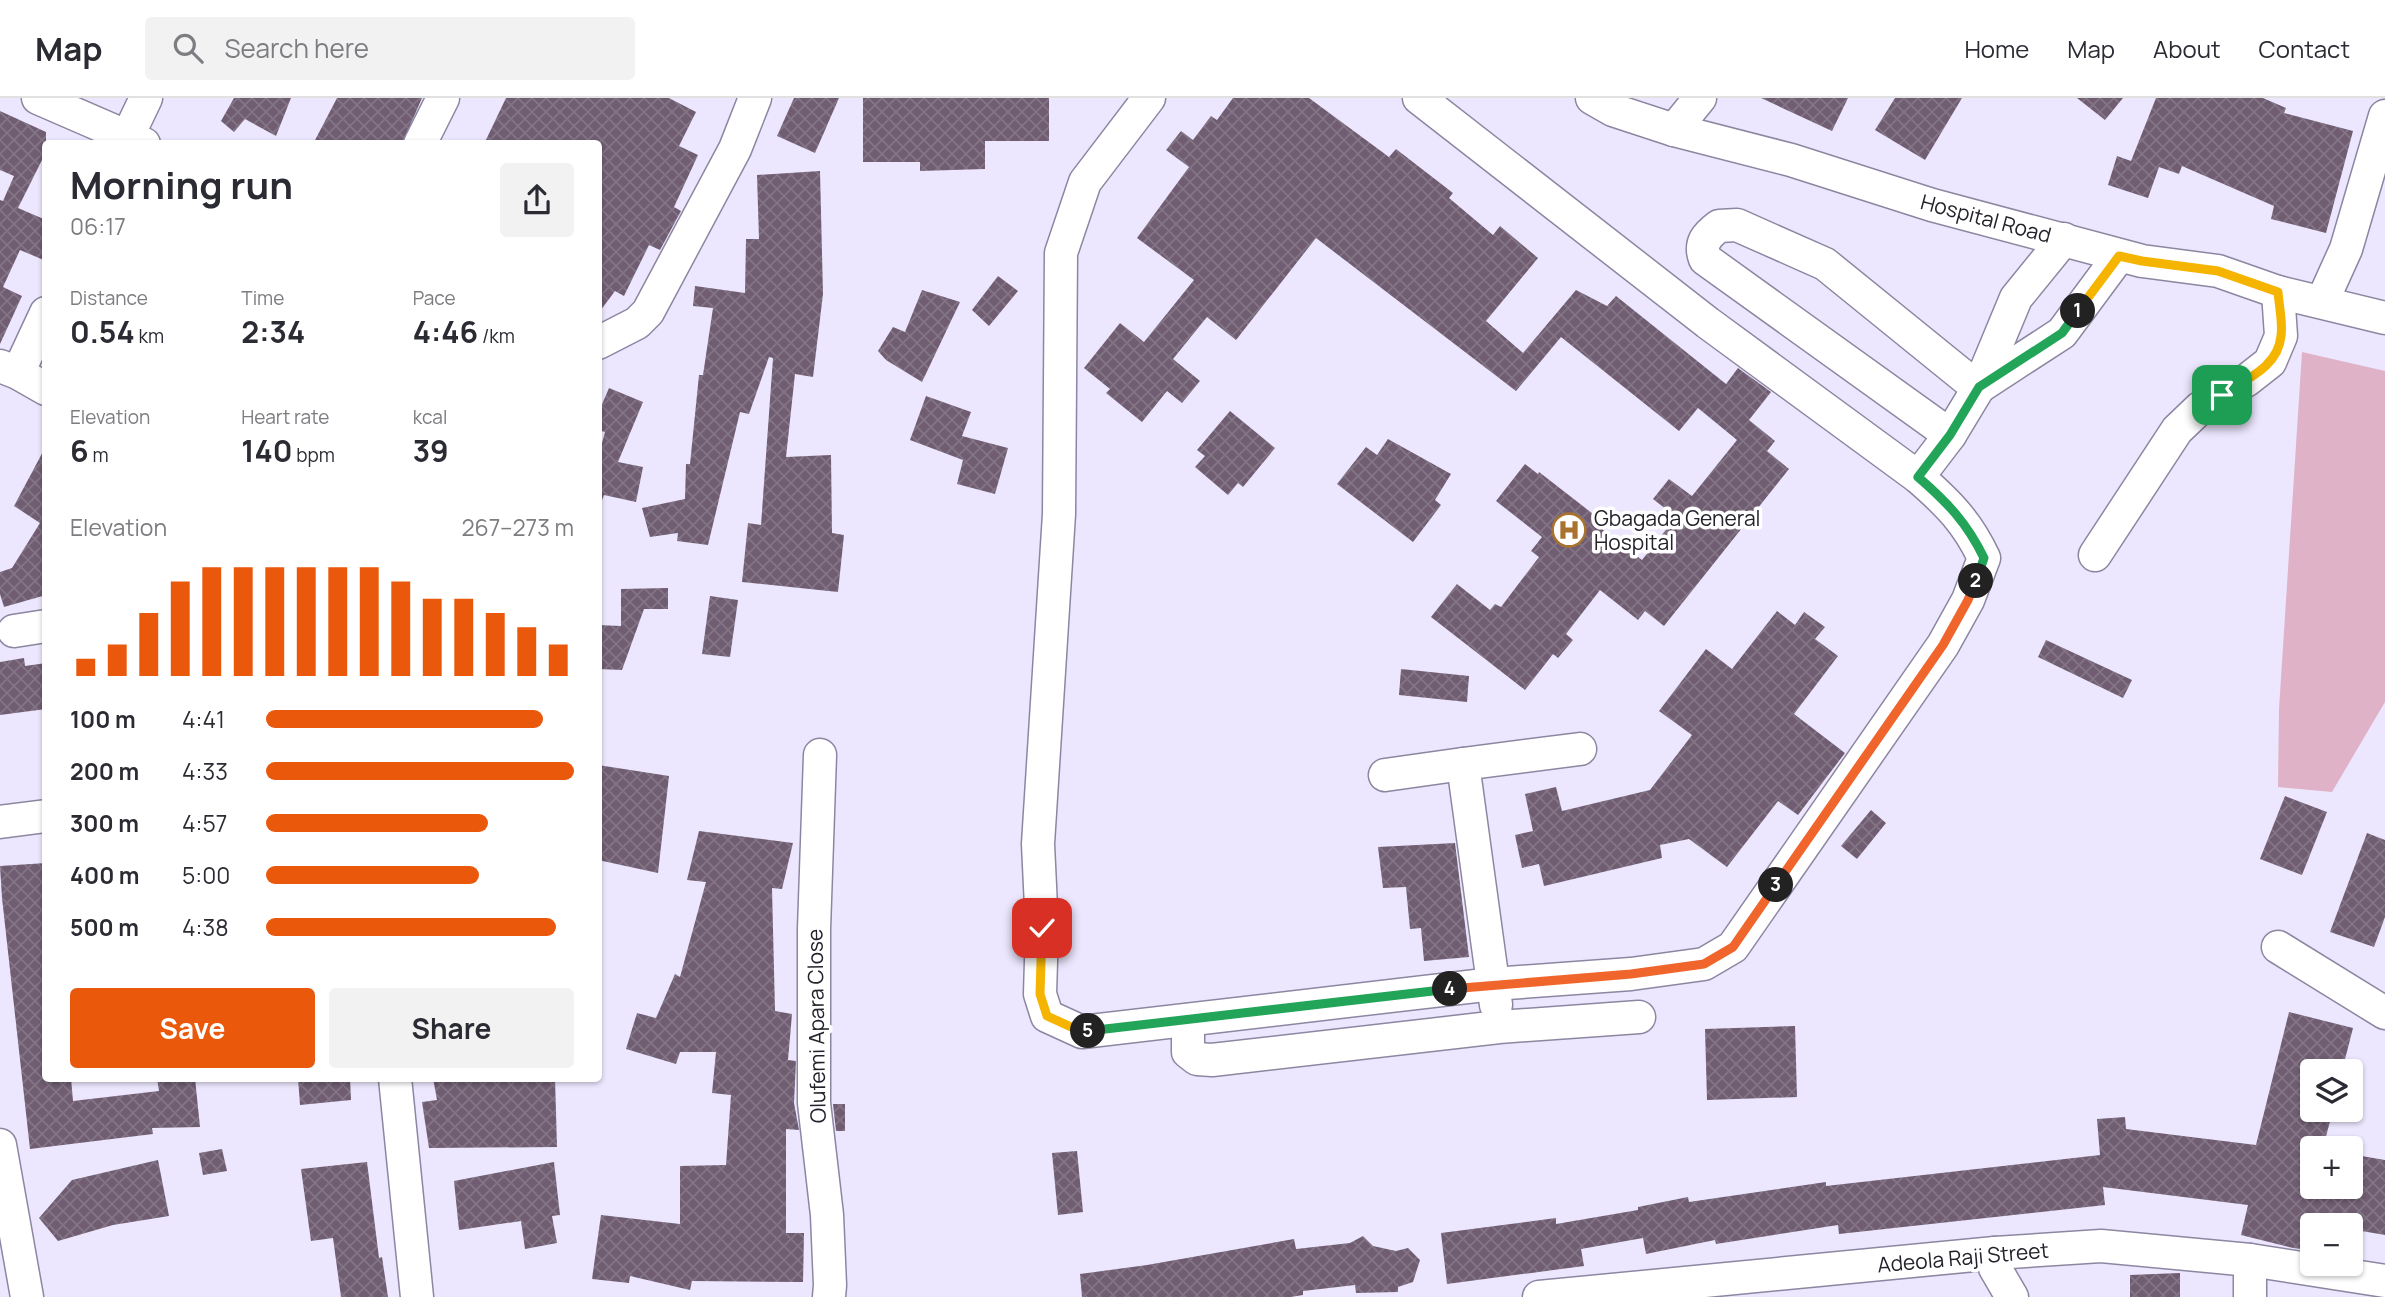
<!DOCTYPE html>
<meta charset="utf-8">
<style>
body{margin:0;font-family:Manrope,sans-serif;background:#f2f2f3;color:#2b2b33;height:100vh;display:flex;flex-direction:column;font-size:26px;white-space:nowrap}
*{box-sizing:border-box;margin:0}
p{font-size:23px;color:#7c7c81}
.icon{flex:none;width:38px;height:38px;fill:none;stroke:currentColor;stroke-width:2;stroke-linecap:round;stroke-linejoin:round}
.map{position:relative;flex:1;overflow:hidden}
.panel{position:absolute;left:42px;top:42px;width:560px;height:942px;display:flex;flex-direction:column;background:#fff;border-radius:7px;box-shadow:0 2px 5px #0004}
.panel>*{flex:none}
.controls{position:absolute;left:2300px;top:961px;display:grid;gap:14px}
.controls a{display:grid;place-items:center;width:63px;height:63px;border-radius:7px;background:#fff;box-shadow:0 2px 5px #0004;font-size:35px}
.pin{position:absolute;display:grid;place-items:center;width:60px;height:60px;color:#fff;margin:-30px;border-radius:14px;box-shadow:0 4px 10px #0006}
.km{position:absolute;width:35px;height:35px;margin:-18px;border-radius:50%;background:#222;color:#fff;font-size:19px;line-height:35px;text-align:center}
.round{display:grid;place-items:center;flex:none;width:74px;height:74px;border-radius:7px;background:#f2f2f3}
.overview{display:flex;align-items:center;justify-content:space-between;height:119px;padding:0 28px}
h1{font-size:38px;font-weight:700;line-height:52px}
.stats{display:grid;grid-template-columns:repeat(3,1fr);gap:10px;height:119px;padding:7px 28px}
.stats div{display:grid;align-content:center}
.stats b{font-size:30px;font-weight:700}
.stats small{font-size:19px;font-weight:400}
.stats p{font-size:19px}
.chart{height:196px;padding:14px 28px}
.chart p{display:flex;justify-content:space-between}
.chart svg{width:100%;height:126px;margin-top:7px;stroke:#ea580c;stroke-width:6}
.cta{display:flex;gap:14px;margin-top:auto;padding:14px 28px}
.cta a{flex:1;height:80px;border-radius:7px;background:#ea580c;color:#fff;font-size:28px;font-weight:700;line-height:80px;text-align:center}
.cta a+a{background:#f2f2f3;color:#2b2b33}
ul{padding:0 28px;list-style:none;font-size:23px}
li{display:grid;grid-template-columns:112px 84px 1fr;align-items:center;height:52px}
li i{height:18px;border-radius:9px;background:#ea580c}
header{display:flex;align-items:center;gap:42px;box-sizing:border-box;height:98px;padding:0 35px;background:#fff;border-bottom:2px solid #e1e1e2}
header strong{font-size:33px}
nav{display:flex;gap:38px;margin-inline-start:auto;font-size:24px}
.search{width:490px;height:63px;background:#f2f2f3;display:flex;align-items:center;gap:18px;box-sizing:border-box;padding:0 24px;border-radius:7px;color:#7c7c81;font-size:26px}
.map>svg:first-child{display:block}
.green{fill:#e0b2c7}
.building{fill:url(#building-cross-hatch)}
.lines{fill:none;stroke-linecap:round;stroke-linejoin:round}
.minor-casing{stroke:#8d86a1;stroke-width:35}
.minor{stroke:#fff;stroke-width:32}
.split-1-casing{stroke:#fff;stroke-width:14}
.split-2-casing{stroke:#fff;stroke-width:14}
.split-3-casing{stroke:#fff;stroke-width:14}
.split-4-casing{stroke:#fff;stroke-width:14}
.split-5-casing{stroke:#fff;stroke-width:14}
.split-6-casing{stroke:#fff;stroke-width:14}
.split-1{stroke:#f5b400;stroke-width:9}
.split-2{stroke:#22a559;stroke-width:9}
.split-3{stroke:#f0652b;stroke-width:9}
.split-4{stroke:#f0652b;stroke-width:9}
.split-5{stroke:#22a559;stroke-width:9}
.split-6{stroke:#f5b400;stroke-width:9}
.labels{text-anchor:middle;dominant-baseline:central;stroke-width:7;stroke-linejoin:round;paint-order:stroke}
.street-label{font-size:21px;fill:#24212b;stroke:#fff}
.poi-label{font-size:21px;fill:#24212b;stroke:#fff;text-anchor:start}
</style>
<header>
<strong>Map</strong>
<div class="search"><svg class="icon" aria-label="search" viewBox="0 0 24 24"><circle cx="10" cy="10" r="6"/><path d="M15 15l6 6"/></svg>Search here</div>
<nav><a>Home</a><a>Map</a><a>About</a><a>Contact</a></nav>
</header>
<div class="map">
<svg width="2385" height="1199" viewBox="0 0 2385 1199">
<defs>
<pattern id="building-cross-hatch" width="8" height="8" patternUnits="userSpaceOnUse" patternTransform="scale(1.75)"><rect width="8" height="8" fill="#705d72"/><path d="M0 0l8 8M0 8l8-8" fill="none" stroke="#837585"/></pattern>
</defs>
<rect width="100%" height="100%" fill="#ece7fe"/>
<!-- green -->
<path class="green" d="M2302,254L2385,273V604L2332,694L2278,689L2279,611Z"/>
<!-- building -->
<g class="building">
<path d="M234,0H291L276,38L245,21L234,34L221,23Z"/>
<path d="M337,0H422L402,46H313Z"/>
<path d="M506,0H669L696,14L679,48L698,57L674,109L681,113L660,152L649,147L624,198L615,193L598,216V46H484Z"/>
<path d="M794,0H839L815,55L777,38Z"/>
<path d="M863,0H1049V43H985V71L920,73V64H863Z"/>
<path d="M1233,0H1309L1389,59L1396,51L1453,95L1449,100L1493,137L1500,128L1538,160L1486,223L1523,255L1576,192L1607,208L1616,198L1726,286L1738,270L1771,294L1749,322L1775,343L1767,353L1789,371L1664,528L1645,513L1638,522L1600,492L1566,536L1573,542L1558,560L1553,556L1525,592L1431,519L1457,486L1490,512L1495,506L1501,509L1539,459L1531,453L1542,439L1496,403L1525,366L1538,376L1539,374L1597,419L1593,424L1642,462L1676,419L1653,401L1669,381L1692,398L1737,342L1698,310L1679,333L1561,239L1516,293L1316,140L1236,242L1207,219L1173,261L1200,283L1182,305L1167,293L1142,324L1106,295L1110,291L1084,270L1120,225L1144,244L1194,182L1137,140L1189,69L1166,52L1181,33L1193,42L1211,18L1217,22Z"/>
<path d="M1761,0H1848L1832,33Z"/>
<path d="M1895,0H1962L1925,62L1875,32Z"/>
<path d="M2077,0H2123L2105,22Z"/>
<path d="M2156,0H2263L2286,10L2284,15L2353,33L2326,135L2271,121L2274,108L2182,68L2179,76L2159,69L2148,100L2108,87L2117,58L2131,63Z"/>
<path d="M0,13L46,34V54L18,110L46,122V163L20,152L3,189L22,198L0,246V102L3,103L14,78L0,72Z"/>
<path d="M820,73L823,196L813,279L795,276L786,359L831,357L832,435L844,437L838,494L742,484L748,425L761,427L773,260L769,259L749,316L740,314L708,447L677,443L678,435L650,439L642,410L685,401L686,366H690L699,277H703L713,210L693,208L695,188L745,195L746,141H759L757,77Z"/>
<path d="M998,178L1018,193L989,228L972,212Z"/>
<path d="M922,192L960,204L922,284L886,262L878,253L893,229L905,234Z"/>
<path d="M609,290L643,304L618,364L643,369L636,404L604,397L599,410L598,360L605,334L598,332V316Z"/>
<path d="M926,298L971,314L962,338L1008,350L995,396L957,386L963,362L910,342Z"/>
<path d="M1230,313L1275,350L1243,389L1238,385L1228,397L1195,369L1205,358L1197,352Z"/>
<path d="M1388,341L1451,376L1435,402L1441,407L1413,444L1337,386L1366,349L1377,357Z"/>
<path d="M46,348V497L4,509L0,496V474L12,470L40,425L14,408Z"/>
<path d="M668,490V511H644L622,572L598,571V527L621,528V491Z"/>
<path d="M710,498L738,502L730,559L702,556Z"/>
<path d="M1777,513L1795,527L1804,514L1825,529L1815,541L1838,558L1794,616L1845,655L1798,717L1778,703L1727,769L1689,741L1660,747L1662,760L1544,788L1539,766L1522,770L1515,737L1533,733L1525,696L1556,689L1562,713L1650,692L1692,637L1659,613L1706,551L1732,571Z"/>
<path d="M2046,542L2132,582L2123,600L2038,559Z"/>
<path d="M24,560L25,568L46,565V611L0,617V564Z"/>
<path d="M1401,571L1469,578L1467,604L1399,597Z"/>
<path d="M598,667L669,678L658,775L598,762Z"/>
<path d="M2285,698L2327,714L2302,777L2260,761Z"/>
<path d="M1871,712L1886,725L1857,761L1841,748Z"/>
<path d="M699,733L793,745L782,791L772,790L775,913L792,916L788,962L796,963L794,1005L799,1032L786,1031V1135H804L803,1184L692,1183L690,1192L630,1178L629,1185L592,1181L601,1117L680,1126V1068L726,1067L731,997L712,995L716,954H680L676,966L626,951L637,915L656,920L675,876L680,879L706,784L687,782Z"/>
<path d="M2367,735L2385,742V819L2374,849L2330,834Z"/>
<path d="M1455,745L1469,859L1424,863L1421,830L1410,831L1406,789L1383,790L1378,749Z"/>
<path d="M46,765V980H71L73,1003L159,993L157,980H195L200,1029L152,1030L153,1036L30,1051L2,800L0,768Z"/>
<path d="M2289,914L2353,930L2342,973H2312V1012H2333L2324,1046L2312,1049V1088H2350V1056L2385,1062V1137L2350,1131V1127H2328L2307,1123L2301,1151L2293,1150L2241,1137L2248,1107L2103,1089L2105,1107L1839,1136L1838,1127L1716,1146L1715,1142L1646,1156L1643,1140L1581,1151L1584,1168L1447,1186L1441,1135L1556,1120V1126L1638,1112V1109L1688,1099L1689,1104L1826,1084V1088L2100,1057L2097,1021L2125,1019L2126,1031L2256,1047Z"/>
<path d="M1795,928L1797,999L1707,1002L1705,931Z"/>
<path d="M298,980H350L351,1002L300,1007Z"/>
<path d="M433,980H555L557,1049L429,1050L422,1004L437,1002Z"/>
<path d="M833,1006H845V1033H836Z"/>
<path d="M222,1051L227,1073L203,1077L199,1055Z"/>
<path d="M1077,1053L1083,1114L1058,1117L1052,1055Z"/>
<path d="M158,1062L169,1118L113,1127L58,1143L39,1120L72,1082Z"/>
<path d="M367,1064L379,1160L382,1159L388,1199H341L333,1140L311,1143L301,1071Z"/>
<path d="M554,1064L560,1117L552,1118L557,1145L525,1151L521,1123L459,1132L454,1083Z"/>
<path d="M1363,1138L1373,1148L1396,1153L1408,1150L1420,1162L1413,1184L1398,1189V1194L1356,1195L1355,1187L1303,1193V1197L1291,1199H1082L1080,1176L1147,1167L1294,1141L1296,1151L1350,1145Z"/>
<path d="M2180,1175V1199H2130V1177Z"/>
</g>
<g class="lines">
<defs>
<g id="minor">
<path d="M38,0L144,46"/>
<path d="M1149,0L1085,84L1061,155L1059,416L1038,746L1042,830L1040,896L1047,918L1082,934L1493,886L1631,876L1704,866L1733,849L1943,547L1968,502L1984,460C1967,424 1948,405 1918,379L1708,225L1419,0"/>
<path d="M1592,0L1613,12L1674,32L1791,62L1932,107L2142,163L2218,173L2278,194L2385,220"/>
<path d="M1674,32L1700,0"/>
<path d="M124,46L146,0"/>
<path d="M420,46L443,0"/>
<path d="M2322,204L2346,151L2385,18"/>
<path d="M598,245L637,225L648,214L735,51L755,0"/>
<path d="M0,268L18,275L46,291"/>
<path d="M18,275L46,215"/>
<path d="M1979,289L2062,235L2119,158"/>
<path d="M1950,337L1705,161C1699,145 1707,137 1719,128L1737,127L1825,166L1978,290"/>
<path d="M1918,379L1950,337L1979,289L2016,200L2064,141"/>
<path d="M2095,457L2177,332L2200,310L2247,282L2270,264L2281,238L2278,194"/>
<path d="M14,533L46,528"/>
<path d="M820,657L814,831V1005L827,1117L830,1187L829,1199"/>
<path d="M1463,666L1580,651"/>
<path d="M1385,677L1463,666L1496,907"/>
<path d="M0,724L46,718"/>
<path d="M2278,849L2385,915"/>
<path d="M1188,922V954L1197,961L1212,962L1499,929L1639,919"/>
<path d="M395,980L417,1199"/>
<path d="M0,1047L27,1199"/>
<path d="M1995,1155V1170L2012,1199"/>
<path d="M2250,1162V1199"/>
<path d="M1539,1199L1995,1155L2101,1148L2250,1162L2385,1183"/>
</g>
</defs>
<!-- minor casing -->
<use href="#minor" class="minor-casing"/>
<!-- minor -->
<use href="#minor" class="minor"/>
</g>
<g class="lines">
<defs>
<path id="split-1" d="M2078,213L2119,158L2142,163L2218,173L2278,194C2279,208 2283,224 2281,238C2278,270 2244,282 2222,297"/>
<path id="split-2" d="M1976,483L1984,460C1967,425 1948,405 1918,379L1950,337L1979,289L2062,235L2078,213"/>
<path id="split-3" d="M1776,787L1943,547L1968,502L1976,483"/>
<path id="split-4" d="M1450,891L1631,876L1704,866L1733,849L1776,787"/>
<path id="split-5" d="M1088,933L1450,891"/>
<path id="split-6" d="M1042,830L1040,896L1047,918L1082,934L1088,933"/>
</defs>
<!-- split-1 casing -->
<use href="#split-1" class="split-1-casing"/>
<!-- split-2 casing -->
<use href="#split-2" class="split-2-casing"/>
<!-- split-3 casing -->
<use href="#split-3" class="split-3-casing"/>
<!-- split-4 casing -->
<use href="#split-4" class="split-4-casing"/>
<!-- split-5 casing -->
<use href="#split-5" class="split-5-casing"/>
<!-- split-6 casing -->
<use href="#split-6" class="split-6-casing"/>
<!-- split-1 -->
<use href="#split-1" class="split-1"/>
<!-- split-2 -->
<use href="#split-2" class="split-2"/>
<!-- split-3 -->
<use href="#split-3" class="split-3"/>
<!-- split-4 -->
<use href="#split-4" class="split-4"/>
<!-- split-5 -->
<use href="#split-5" class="split-5"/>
<!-- split-6 -->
<use href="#split-6" class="split-6"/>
</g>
<!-- icons -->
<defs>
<symbol id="hospital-ring" viewBox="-11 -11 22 22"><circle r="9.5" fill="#fff" stroke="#a9722e" stroke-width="1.5"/><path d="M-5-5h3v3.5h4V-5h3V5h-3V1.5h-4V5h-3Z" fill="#a9722e"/></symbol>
</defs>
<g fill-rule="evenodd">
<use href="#hospital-ring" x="1550" y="413" width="38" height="38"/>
</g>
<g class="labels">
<!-- street labels -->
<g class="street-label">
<text transform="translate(1986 120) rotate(15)">Hospital Road</text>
<text transform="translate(816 928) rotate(-91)">Olufemi Apara Close</text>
<text transform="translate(1963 1159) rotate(-5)">Adeola Raji Street</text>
</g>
<!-- poi labels -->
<g class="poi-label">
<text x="1594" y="420">Gbagada General<tspan x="1594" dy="24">Hospital</tspan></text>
</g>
</g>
</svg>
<div class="controls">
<a><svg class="icon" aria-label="layers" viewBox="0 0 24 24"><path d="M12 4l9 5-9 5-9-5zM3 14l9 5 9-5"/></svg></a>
<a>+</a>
<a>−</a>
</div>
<div class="pin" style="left:2222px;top:297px;background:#1e9e55"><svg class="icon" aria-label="arrive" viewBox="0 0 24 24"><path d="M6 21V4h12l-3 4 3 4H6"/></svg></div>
<div class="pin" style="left:1042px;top:830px;background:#d93025"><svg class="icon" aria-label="check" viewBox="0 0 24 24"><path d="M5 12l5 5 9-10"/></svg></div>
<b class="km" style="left:2078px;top:213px">1</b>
<b class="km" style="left:1976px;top:483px">2</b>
<b class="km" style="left:1776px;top:787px">3</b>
<b class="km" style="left:1450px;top:891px">4</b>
<b class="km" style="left:1088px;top:933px">5</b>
<section class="panel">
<div class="overview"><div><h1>Morning run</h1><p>06:17</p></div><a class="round"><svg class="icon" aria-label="share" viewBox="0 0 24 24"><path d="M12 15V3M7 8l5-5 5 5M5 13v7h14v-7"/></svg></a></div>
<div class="stats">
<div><p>Distance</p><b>0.54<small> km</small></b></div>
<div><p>Time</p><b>2:34</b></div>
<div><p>Pace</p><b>4:46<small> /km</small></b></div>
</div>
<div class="stats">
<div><p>Elevation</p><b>6<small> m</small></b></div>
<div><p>Heart rate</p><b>140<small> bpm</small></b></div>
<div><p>kcal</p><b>39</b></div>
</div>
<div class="chart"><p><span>Elevation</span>267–273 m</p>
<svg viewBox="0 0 160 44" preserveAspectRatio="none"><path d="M5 44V38M15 44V33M25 44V22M35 44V11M45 44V6M55 44V6M65 44V6M75 44V6M85 44V6M95 44V6M105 44V11M115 44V17M125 44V17M135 44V22M145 44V27M155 44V33"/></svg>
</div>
<ul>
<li><b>100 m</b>4:41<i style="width:90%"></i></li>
<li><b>200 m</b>4:33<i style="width:100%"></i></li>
<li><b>300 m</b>4:57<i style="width:72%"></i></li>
<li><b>400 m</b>5:00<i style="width:69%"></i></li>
<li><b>500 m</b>4:38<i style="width:94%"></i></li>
</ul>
<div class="cta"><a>Save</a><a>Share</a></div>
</section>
</div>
